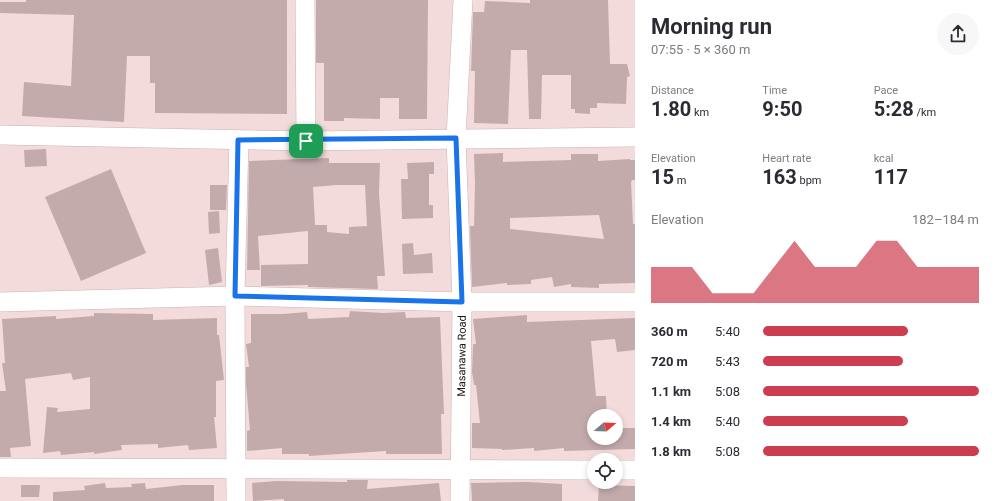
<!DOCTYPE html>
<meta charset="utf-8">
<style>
body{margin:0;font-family:Roboto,sans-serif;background:#f7f7f7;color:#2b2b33;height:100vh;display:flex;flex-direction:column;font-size:15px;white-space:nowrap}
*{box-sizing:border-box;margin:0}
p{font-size:13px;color:#7c7c81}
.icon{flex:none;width:22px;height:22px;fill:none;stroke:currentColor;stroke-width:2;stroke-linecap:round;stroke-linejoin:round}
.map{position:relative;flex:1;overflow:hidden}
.side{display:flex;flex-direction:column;background:#fff;width:360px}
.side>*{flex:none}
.needle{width:26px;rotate:71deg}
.buttons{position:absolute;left:587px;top:409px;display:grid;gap:8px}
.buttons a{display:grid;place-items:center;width:36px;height:36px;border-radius:50%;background:#fff;box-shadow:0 2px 6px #0003;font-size:20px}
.pin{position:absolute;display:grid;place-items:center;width:34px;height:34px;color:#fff;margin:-17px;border-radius:8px;box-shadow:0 2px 6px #0006}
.round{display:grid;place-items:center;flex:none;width:42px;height:42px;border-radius:21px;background:#f7f7f7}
.overview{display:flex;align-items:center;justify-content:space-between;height:68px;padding:0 16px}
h1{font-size:22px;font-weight:700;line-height:30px}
.metrics{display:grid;grid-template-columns:repeat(3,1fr);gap:6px;height:68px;padding:4px 16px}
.metrics div{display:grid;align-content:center}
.metrics b{font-size:20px;font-weight:700}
.metrics small{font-size:11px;font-weight:400}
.metrics p{font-size:11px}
.chart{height:112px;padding:8px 16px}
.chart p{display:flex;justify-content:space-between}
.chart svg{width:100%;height:72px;margin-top:4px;fill:#cd3d50;opacity:.7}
ul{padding:0 16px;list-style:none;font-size:13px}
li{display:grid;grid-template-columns:64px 48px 1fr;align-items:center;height:30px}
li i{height:10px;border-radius:5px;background:#cd3d50}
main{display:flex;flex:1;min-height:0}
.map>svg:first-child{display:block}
.building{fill:#c3abac;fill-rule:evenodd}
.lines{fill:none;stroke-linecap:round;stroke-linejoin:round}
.minor-casing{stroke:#cbb3b3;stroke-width:20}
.minor{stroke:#fff;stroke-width:19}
.route-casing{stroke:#fff;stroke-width:8}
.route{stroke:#1a73e8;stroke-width:5}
.labels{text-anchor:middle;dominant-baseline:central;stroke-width:4;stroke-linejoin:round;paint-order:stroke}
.street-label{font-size:11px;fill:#1c1314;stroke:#f4dbdb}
</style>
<main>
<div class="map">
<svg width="635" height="501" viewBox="0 0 635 501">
<rect width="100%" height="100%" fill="#f4dbdb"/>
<!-- building -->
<g class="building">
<path d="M26,0H287V114L155,113V83H150V56H127L124,122L22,116L24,82L71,86L74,15L0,13V2H26Z"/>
<path d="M316,0H428L427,119H399V98H380V119L344,118V121H324V63H316Z"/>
<path d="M530,0H608L610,64H627L630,76L627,77L626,104L597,103V108H590V114L575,113V109H571V75H542L541,119H529L527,50H511L508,124L474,123L475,71H471L473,12H484L485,1L530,3Z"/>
<path d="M46,149L47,166L25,167L24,150Z"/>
<path d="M503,153V162L571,160V154H598V161L630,159V160H635V180H632L631,182L633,224H635V283L599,284V288L571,287V284L554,287L552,277L531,280V284L507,285V283L472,287L470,226H474L475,184L474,154ZM599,215L604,239L510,229V218Z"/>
<path d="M329,158V163H380L379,193L385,276H377L378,289L308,287V285L261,286V265L308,264V231L258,236L260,270H247L249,161ZM337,185H365L367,226L349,227V234L327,232V225H315L313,187Z"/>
<path d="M434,162V174H429V205H433V218L402,219L401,179H408L407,163Z"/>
<path d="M111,169L146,253L81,281L45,197Z"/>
<path d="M210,185H227L226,210H210Z"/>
<path d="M219,211L220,233L209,234L208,212Z"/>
<path d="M413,243L414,255L432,253L433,273L403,274L402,244Z"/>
<path d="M218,248L222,282L209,285L205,250Z"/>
<path d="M350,311L383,313L405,312L406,318L440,317L444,414H441L442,454H386V451L309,456V454H282V448L247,451V431L250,430L246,384V367H249L246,344L251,343V314H283L307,312L308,319L349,317Z"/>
<path d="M94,313L153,314V320L217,318V335H219L224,380L216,381V417H214L217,448L189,450L188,445L158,448V444L121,445L122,450L94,454V452L61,455L60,451L43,453L47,407L58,408L57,412L90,409V377L73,380L71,373L25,379L31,446L10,448L11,457H0V391H6L2,363H5L2,319L56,316V319L94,316Z"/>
<path d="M527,315V322L635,318V350L617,352L615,339L591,341L596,396H606L607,416H594V438H616V428H635V449L564,451V448L534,451V448L502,450V449L472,448V423H480L476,385H474L472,372L473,344H476L473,319Z"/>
<path d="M347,480H368L367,489L439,483L441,501H284V499L253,501L252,483L277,481L347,482Z"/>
<path d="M528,482L562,484V501H472L471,483Z"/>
<path d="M105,483L106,488L132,487L131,484L145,483L146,489L182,485H214V501H53V492L85,490L84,486Z"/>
<path d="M21,485H40L39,497H21Z"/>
<path d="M599,485L635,486V501H598Z"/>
</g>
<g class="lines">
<defs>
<g id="minor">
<path d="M305,0L306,141"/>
<path d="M0,135L306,141L635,137"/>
<path d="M0,302L235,296L462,302H635"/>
<path d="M0,468L594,470"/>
<path d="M616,470H635"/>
<path d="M236,501L235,296L239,140"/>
<path id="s1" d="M460,501L462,302L456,138L463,0"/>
</g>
</defs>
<!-- minor casing -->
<use href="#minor" class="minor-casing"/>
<!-- minor -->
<use href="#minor" class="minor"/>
</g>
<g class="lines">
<defs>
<path id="route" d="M456,138L462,302L235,296L238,140Z"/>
</defs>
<!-- route casing -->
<use href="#route" class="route-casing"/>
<!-- route -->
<use href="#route" class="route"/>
</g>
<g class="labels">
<!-- street labels -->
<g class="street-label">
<text stroke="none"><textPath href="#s1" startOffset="145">Masanawa Road</textPath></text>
</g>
</g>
</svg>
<div class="buttons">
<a><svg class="needle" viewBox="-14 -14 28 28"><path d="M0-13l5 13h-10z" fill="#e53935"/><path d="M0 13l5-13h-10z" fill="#7c7c81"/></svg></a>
<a><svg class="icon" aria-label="locate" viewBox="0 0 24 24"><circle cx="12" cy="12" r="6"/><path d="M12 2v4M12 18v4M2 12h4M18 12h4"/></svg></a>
</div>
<div class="pin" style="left:306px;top:141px;background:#1e9e55"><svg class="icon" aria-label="arrive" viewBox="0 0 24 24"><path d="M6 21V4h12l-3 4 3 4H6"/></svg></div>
</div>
<section class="side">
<div class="overview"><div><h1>Morning run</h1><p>07:55 · 5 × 360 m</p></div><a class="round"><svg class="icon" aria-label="share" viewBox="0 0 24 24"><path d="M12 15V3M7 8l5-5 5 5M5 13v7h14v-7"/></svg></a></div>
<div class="metrics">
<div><p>Distance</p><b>1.80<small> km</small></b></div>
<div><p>Time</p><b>9:50</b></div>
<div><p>Pace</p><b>5:28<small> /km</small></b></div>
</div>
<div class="metrics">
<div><p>Elevation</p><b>15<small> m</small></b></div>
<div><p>Heart rate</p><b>163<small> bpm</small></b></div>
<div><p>kcal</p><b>117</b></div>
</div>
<div class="chart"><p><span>Elevation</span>182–184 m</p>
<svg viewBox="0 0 160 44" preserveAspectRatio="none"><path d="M0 44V22L10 22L20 22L30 38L40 38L50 38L60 22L70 6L80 22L90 22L100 22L110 6L120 6L130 22L140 22L150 22L160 22V44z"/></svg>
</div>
<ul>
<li><b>360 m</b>5:40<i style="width:67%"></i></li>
<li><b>720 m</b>5:43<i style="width:65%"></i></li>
<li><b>1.1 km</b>5:08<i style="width:100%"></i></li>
<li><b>1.4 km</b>5:40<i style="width:67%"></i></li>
<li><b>1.8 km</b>5:08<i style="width:100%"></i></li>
</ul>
</section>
</main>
